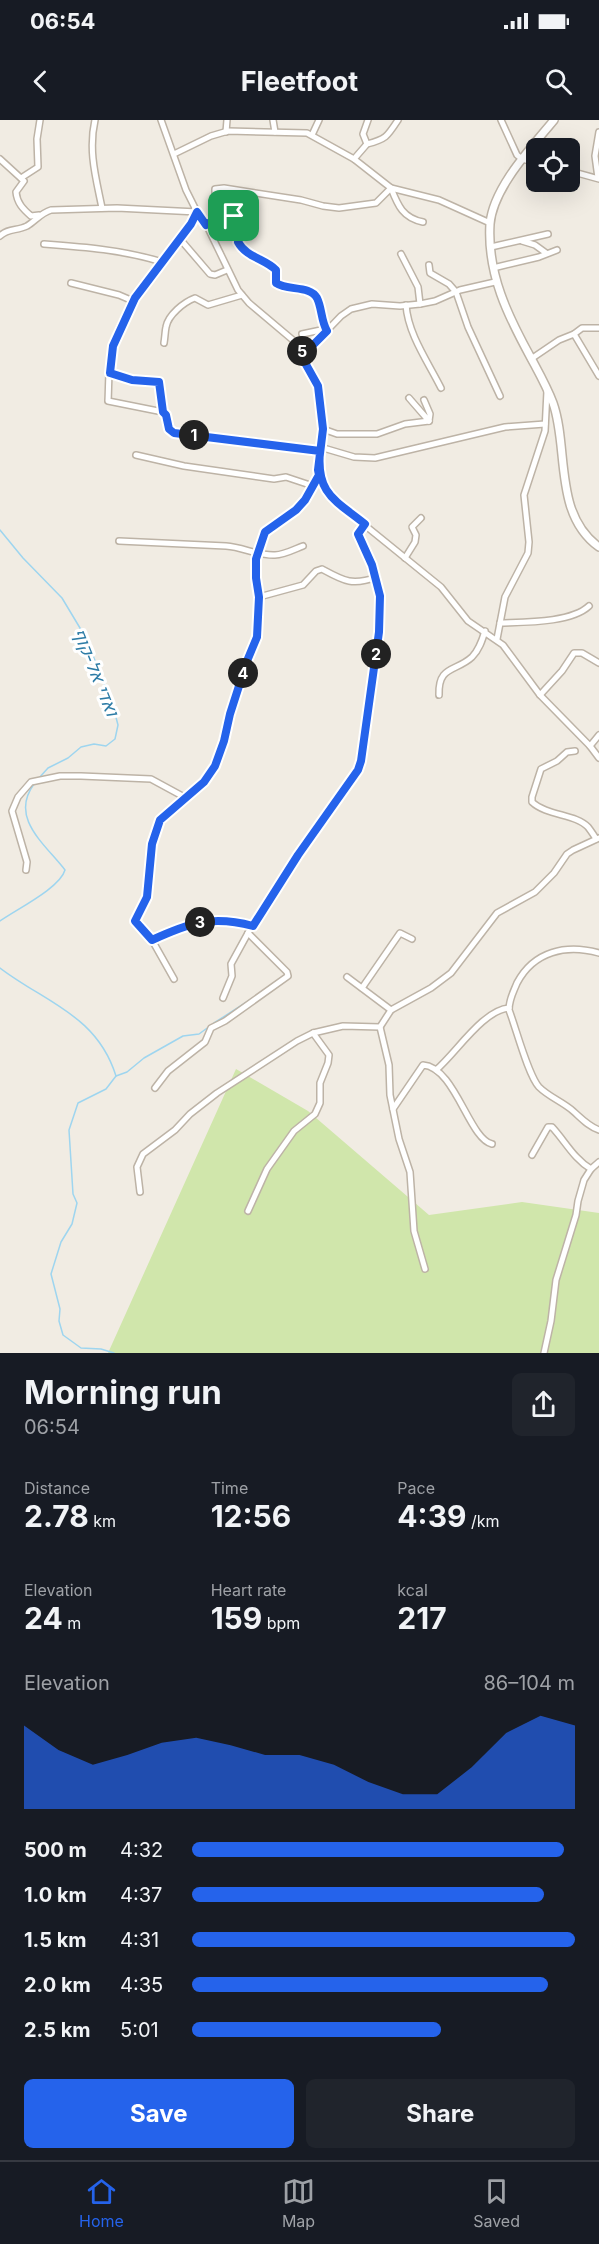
<!DOCTYPE html>
<meta charset="utf-8">
<style>
body{margin:0;font-family:Inter,Heebo,sans-serif;background:#20242c;color:#f1f3f6;height:100vh;display:flex;flex-direction:column;font-size:22px;white-space:nowrap}
*{box-sizing:border-box;margin:0}
p{font-size:20px;color:#9ea1a6}
.icon{flex:none;width:33px;height:33px;fill:none;stroke:currentColor;stroke-width:2;stroke-linecap:round;stroke-linejoin:round}
.map{position:relative;height:1233px;overflow:hidden}
.drawer{display:flex;flex-direction:column;background:#171b24;flex:1}
.drawer>*{flex:none}
.buttons{position:absolute;left:526px;top:18px;display:grid;gap:12px}
.buttons a{display:grid;place-items:center;width:54px;height:54px;border-radius:9px;background:#171b24;box-shadow:0 6px 24px #0002;font-size:30px}
.pin{position:absolute;display:grid;place-items:center;width:51px;height:51px;color:#fff;margin:-26px;border-radius:12px;box-shadow:0 3px 9px #0006}
.km{position:absolute;width:30px;height:30px;margin:-15px;border-radius:50%;background:#222;color:#fff;font-size:16px;line-height:30px;text-align:center}
.round{display:grid;place-items:center;flex:none;width:63px;height:63px;border-radius:9px;background:#20242c}
.summary{display:flex;align-items:center;justify-content:space-between;height:102px;padding:0 24px}
h1{font-size:33px;font-weight:700;line-height:45px}
.figures{display:grid;grid-template-columns:repeat(3,1fr);gap:9px;height:102px;padding:6px 24px}
.figures div{display:grid;align-content:center}
.figures b{font-size:30px;font-weight:700}
.figures small{font-size:16px;font-weight:400}
.figures p{font-size:16px}
.chart{height:168px;padding:12px 24px}
.chart p{display:flex;justify-content:space-between}
.chart svg{width:100%;height:108px;margin-top:6px;fill:#2563eb;opacity:.7}
.button{display:flex;gap:12px;margin-top:auto;padding:12px 24px}
.button a{flex:1;height:69px;border-radius:9px;background:#2563eb;color:#fff;font-size:24px;font-weight:700;line-height:69px;text-align:center}
.button a+a{background:#20242c;color:#f1f3f6}
ul{padding:0 24px;list-style:none;font-size:20px}
li{display:grid;grid-template-columns:96px 72px 1fr;align-items:center;height:45px}
li i{height:15px;border-radius:8px;background:#2563eb}
.status{display:flex;justify-content:space-between;align-items:center;height:42px;padding:0 30px;background:#171b24;direction:ltr}
.status svg{height:16px;fill:currentColor}
header{display:flex;justify-content:space-between;align-items:center;height:78px;padding:0 24px;background:#171b24;font-size:27px;font-weight:700}
.tabs{display:flex;justify-content:space-around;align-items:center;height:84px;border-top:2px solid #363941;background:#171b24;font-size:16px;color:#9ea1a6}
.tabs a{display:grid;justify-items:center;gap:3px}
.tabs .active{color:#2563eb}
.map>svg:first-child{display:block}
.green{fill:#d0e6ab}
.lines{fill:none;stroke-linecap:round;stroke-linejoin:round}
.stream{stroke:#9ed5ef;stroke-width:1.5}
.minor-casing{stroke:#bdb3a6;stroke-width:8}
.tertiary-casing{stroke:#bdb3a6;stroke-width:10}
.minor{stroke:#fff;stroke-width:5}
.tertiary{stroke:#fff;stroke-width:7}
.route-casing{stroke:#fff;stroke-width:12}
.route{stroke:#2563eb;stroke-width:8}
.labels{text-anchor:middle;dominant-baseline:central;stroke-width:6;stroke-linejoin:round;paint-order:stroke}
.water-label{font-size:18px;font-style:italic;fill:#2d7ca6;stroke:#fff}
</style>
<div class="status"><b>06:54</b><svg viewBox="0 0 49 12"><path d="M0 12V9h3v3zM5 12V6h3v6zM10 12V3h3v9zM15 12V0h3v12zM26 1h20v11H26zM47 4h2v5h-2z"/></svg></div>
<header><svg class="icon" aria-label="back" viewBox="0 0 24 24"><path d="M15 5l-7 7 7 7"/></svg>Fleetfoot<svg class="icon" aria-label="search" viewBox="0 0 24 24"><circle cx="10" cy="10" r="6"/><path d="M15 15l6 6"/></svg></header>
<div class="map">
<svg width="599" height="1233" viewBox="0 0 599 1233">
<rect width="100%" height="100%" fill="#f1ece3"/>
<!-- green -->
<path class="green" d="M236,949L308,991L429,1095L522,1082L599,1093V1233H108Z"/>
<g class="lines">
<!-- stream -->
<g class="stream">
<path d="M0,410L23,438L62,478L86,518L113,586L118,605L115,619L106,626L94,624L81,627L68,638L48,648L39,658"/>
<path d="M0,801C17,789 60,768 65,750C45,724 9,698 34,664"/>
<path d="M0,848C46,883 97,895 116,956L106,969L78,983L69,1010L73,1074L77,1083L72,1104L61,1122L51,1154L60,1189L59,1201L63,1215L81,1228L101,1229L114,1233"/>
<path d="M214,903L253,878"/>
<path d="M116,956L127,952L144,938L183,916L199,914L210,906"/>
</g>
<defs>
<g id="minor">
<path d="M95,0C88,31 96,58 102,88"/>
<path d="M161,0L186,70L197,92L208,108L238,170L249,183L294,221L318,266L323,309L318,350L323,367L330,377L441,467L468,501L503,525L540,575L590,626L599,638"/>
<path d="M273,0L275,12"/>
<path d="M501,0L517,35L522,39L537,43"/>
<path d="M226,12L227,0"/>
<path d="M312,15L319,0"/>
<path d="M367,24L363,14L368,0"/>
<path d="M174,34L211,16L228,11L307,13L354,39L391,68L439,80L490,103"/>
<path d="M0,39L24,61L16,72C17,83 23,89 31,96L39,95"/>
<path d="M354,39L367,24C386,19 387,17 398,0"/>
<path d="M570,51L599,59"/>
<path d="M21,58L38,47L37,19L40,0"/>
<path d="M598,58L595,36L599,12"/>
<path d="M206,105L214,100L234,96"/>
<path d="M0,116C8,108 17,111 27,106C35,101 41,93 51,90L117,88L197,92L191,104C163,141 127,179 113,225C108,242 109,263 108,281L163,292L166,295L169,309L178,314L253,321L320,331"/>
<path d="M180,119L210,154L215,155L227,150"/>
<path d="M522,121L535,125L546,133"/>
<path d="M44,124C84,127 124,130 162,142"/>
<path d="M491,127L548,114"/>
<path d="M401,134L418,167L420,184"/>
<path d="M429,145L430,153L449,164L456,172L468,207L500,276"/>
<path d="M493,148L539,137L557,130"/>
<path d="M71,163L119,175L133,181"/>
<path d="M406,185C408,214 428,242 441,268"/>
<path d="M327,211L318,179L313,173L281,167L276,163V150C265,139 246,137 239,122L243,110L215,72V69L224,68L301,80L323,86L339,88L376,83L391,68C398,86 403,98 423,102"/>
<path d="M302,214L321,210L325,206"/>
<path d="M574,214L582,208H599"/>
<path d="M164,223C165,217 165,212 166,207C168,195 184,182 195,178L208,185L242,175"/>
<path d="M299,232L314,224L341,196L351,189L372,184L400,186L420,184L435,181L460,170L495,162"/>
<path d="M531,239L559,220L574,214L599,256"/>
<path d="M110,253L132,260L159,262L163,292"/>
<path d="M409,278L429,301"/>
<path d="M424,280L430,294L429,301"/>
<path d="M323,309L337,314H377L405,304L429,301"/>
<path d="M320,327L354,337L375,338L505,307L545,304"/>
<path d="M136,335L184,346L274,359L286,357L313,366"/>
<path d="M119,421L226,426C243,427 258,436 275,435C284,435 295,429 303,426"/>
<path d="M405,438L415,422L416,415L412,407L421,398"/>
<path d="M259,477L303,465L316,451L322,449C344,461 352,466 377,457"/>
<path d="M500,503C524,502 571,503 589,486"/>
<path d="M497,519L505,477L528,433L529,422L524,375L545,311L547,271"/>
<path d="M439,575C438,545 456,552 472,537C479,530 482,521 485,511"/>
<path d="M540,575L562,551L574,533H582L599,543"/>
<path d="M590,626L599,615"/>
<path d="M575,631L567,632L557,641L541,649L532,677V682C547,696 576,694 588,707C591,711 594,715 596,719"/>
<path d="M26,750L27,742L12,691L18,677L31,662L60,656H81L151,659L186,678"/>
<path d="M152,820C190,803 211,795 253,806"/>
<path d="M599,833C566,824 534,831 517,863C513,873 509,879 509,890C516,908 528,955 539,967C549,977 563,982 573,991C582,999 588,1006 599,1010"/>
<path d="M347,857L391,890"/>
<path d="M174,859L152,820L135,801L147,777L152,724L160,700L204,662L215,646L224,621L229,594L247,541L257,517L259,477L256,458L257,439L265,412L296,390L305,380L319,355"/>
<path d="M362,868L400,813L412,819"/>
<path d="M223,878L232,856L231,844L248,813"/>
<path d="M380,907L389,945L390,975L399,1019L410,1052L414,1111L425,1149"/>
<path d="M436,950C456,933 483,890 509,888"/>
<path d="M155,968L168,951L205,922L211,908L225,901L288,856L287,852L248,813L298,735L353,658L361,641L379,512L380,476L373,445L358,414L365,404"/>
<path d="M393,989L423,945C455,947 469,1019 492,1024"/>
<path d="M532,1035L548,1007H552C565,1021 574,1039 591,1049L584,1060L578,1081L576,1095L556,1160L551,1201L544,1233"/>
<path d="M591,1049L599,1042"/>
<path d="M140,1072L137,1047L143,1034L175,1010L190,994L217,973L297,921L313,913L343,906L380,907L391,890L431,868L451,853L497,793L535,772L554,753L567,734L573,730L599,718"/>
<path d="M248,1091L267,1049L294,1011L315,994L320,983V963L328,943L329,935L313,913"/>
</g>
<path id="tertiary" d="M554,0C531,28 493,68 490,104C487,154 508,196 531,238C539,253 547,267 553,283C569,328 553,394 599,427"/>
</defs>
<!-- minor casing -->
<use href="#minor" class="minor-casing"/>
<!-- tertiary casing -->
<use href="#tertiary" class="tertiary-casing"/>
<!-- minor -->
<use href="#minor" class="minor"/>
<!-- tertiary -->
<use href="#tertiary" class="tertiary"/>
</g>
<g class="lines">
<defs>
<path id="route" d="M234,96L214,100L206,105L197,92L191,104L135,178L113,226L110,253L132,260L159,262L163,292L166,295L169,309L174,313L320,331C316,374 335,380 365,404L358,414L372,445L380,476L379,512L361,641L358,650L298,735L253,806C212,795 189,803 152,820L135,801L147,777L152,724L160,700L204,662L215,646L224,621L230,594L247,541L257,517L259,477L256,458V439L265,412L296,390L305,380L319,355L318,350L323,309L318,266L299,232L314,224L327,211C321,201 322,188 317,178C310,165 287,171 276,163V150C265,139 246,137 238,122L243,110L234,96"/>
</defs>
<!-- route casing -->
<use href="#route" class="route-casing"/>
<!-- route -->
<use href="#route" class="route"/>
</g>
<g class="labels">
<!-- water labels -->
<g class="water-label">
<text transform="translate(96 552) rotate(68)">ואדי אל-קוף</text>
</g>
</g>
</svg>
<div class="buttons">
<a><svg class="icon" aria-label="locate" viewBox="0 0 24 24"><circle cx="12" cy="12" r="6"/><path d="M12 2v4M12 18v4M2 12h4M18 12h4"/></svg></a>
</div>
<div class="pin" style="left:234px;top:96px;background:#1e9e55"><svg class="icon" aria-label="arrive" viewBox="0 0 24 24"><path d="M6 21V4h12l-3 4 3 4H6"/></svg></div>
<b class="km" style="left:194px;top:315px">1</b>
<b class="km" style="left:376px;top:534px">2</b>
<b class="km" style="left:200px;top:802px">3</b>
<b class="km" style="left:243px;top:553px">4</b>
<b class="km" style="left:302px;top:231px">5</b>
</div>
<section class="drawer">
<div class="summary"><div><h1>Morning run</h1><p>06:54</p></div><a class="round"><svg class="icon" aria-label="share" viewBox="0 0 24 24"><path d="M12 15V3M7 8l5-5 5 5M5 13v7h14v-7"/></svg></a></div>
<div class="figures">
<div><p>Distance</p><b>2.78<small> km</small></b></div>
<div><p>Time</p><b>12:56</b></div>
<div><p>Pace</p><b>4:39<small> /km</small></b></div>
</div>
<div class="figures">
<div><p>Elevation</p><b>24<small> m</small></b></div>
<div><p>Heart rate</p><b>159<small> bpm</small></b></div>
<div><p>kcal</p><b>217</b></div>
</div>
<div class="chart"><p><span>Elevation</span>86–104 m</p>
<svg viewBox="0 0 160 44" preserveAspectRatio="none"><path d="M0 44V10L10 20L20 26L30 22L40 17L50 15L60 18L70 22L80 22L90 26L100 33L110 38L120 38L130 27L140 13L150 6L160 10V44z"/></svg>
</div>
<ul>
<li><b>500 m</b>4:32<i style="width:97%"></i></li>
<li><b>1.0 km</b>4:37<i style="width:92%"></i></li>
<li><b>1.5 km</b>4:31<i style="width:100%"></i></li>
<li><b>2.0 km</b>4:35<i style="width:93%"></i></li>
<li><b>2.5 km</b>5:01<i style="width:65%"></i></li>
</ul>
<div class="button"><a>Save</a><a>Share</a></div>
</section>
<nav class="tabs">
<a class="active"><svg class="icon" aria-label="home" viewBox="0 0 24 24"><path d="M3 11l9-7 9 7M6 9v11h12V9"/></svg>Home</a>
<a><svg class="icon" aria-label="map" viewBox="0 0 24 24"><path d="M3 6l6-2 6 2 6-2v14l-6 2-6-2-6 2zM9 4v14M15 6v14"/></svg>Map</a>
<a><svg class="icon" aria-label="saved" viewBox="0 0 24 24"><path d="M7 4h10v16l-5-4-5 4z"/></svg>Saved</a>
</nav>
